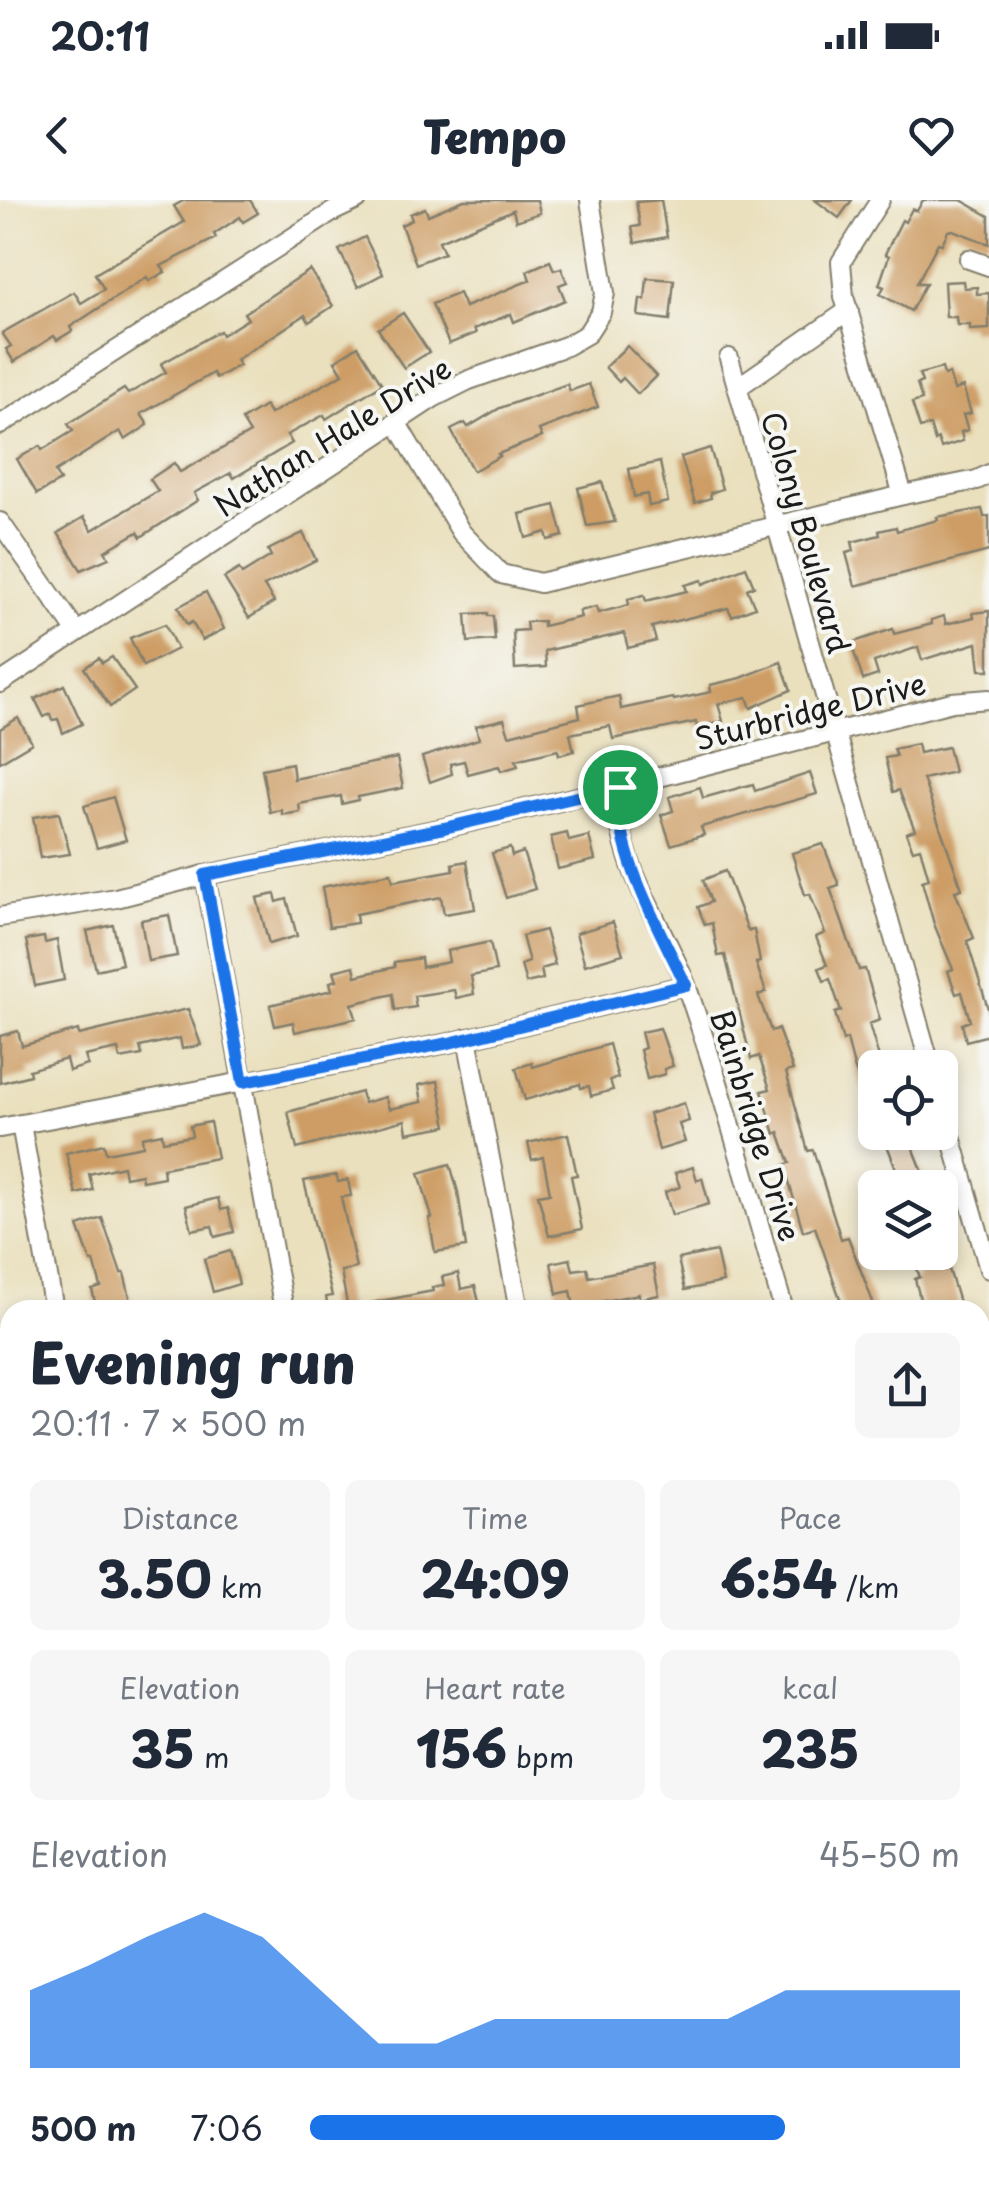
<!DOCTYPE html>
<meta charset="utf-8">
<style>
body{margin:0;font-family:"Playpen Sans",sans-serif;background:#f6f6f7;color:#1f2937;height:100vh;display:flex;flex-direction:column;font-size:38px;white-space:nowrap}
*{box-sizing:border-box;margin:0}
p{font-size:32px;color:#747a83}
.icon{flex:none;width:55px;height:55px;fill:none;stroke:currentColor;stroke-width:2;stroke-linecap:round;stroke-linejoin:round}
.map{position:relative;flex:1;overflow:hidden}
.details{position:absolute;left:0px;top:1100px;width:990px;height:885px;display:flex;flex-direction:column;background:#fff;border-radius:30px 30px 0 0;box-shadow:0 5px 15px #0003}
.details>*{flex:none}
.tools{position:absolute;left:858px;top:850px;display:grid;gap:20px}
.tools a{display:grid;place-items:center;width:100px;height:100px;border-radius:15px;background:#fff;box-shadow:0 5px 15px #0003;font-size:50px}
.pin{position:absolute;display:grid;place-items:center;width:85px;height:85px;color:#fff;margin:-42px;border:5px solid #fff;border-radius:50%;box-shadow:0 2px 10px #0007}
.round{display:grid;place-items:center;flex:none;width:105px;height:105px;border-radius:15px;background:#f6f6f7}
.overview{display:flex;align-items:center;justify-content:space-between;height:170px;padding:0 30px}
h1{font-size:55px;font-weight:800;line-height:75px}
.stats{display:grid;grid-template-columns:repeat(3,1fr);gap:15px;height:170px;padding:10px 30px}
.stats div{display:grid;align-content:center;border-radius:15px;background:#f6f6f7;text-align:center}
.stats b{font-size:50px;font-weight:800}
.stats small{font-size:28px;font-weight:400}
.stats p{font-size:28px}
.chart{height:280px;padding:20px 30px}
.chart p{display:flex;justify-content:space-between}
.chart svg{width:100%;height:180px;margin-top:10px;fill:#1a73e8;opacity:.7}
ul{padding:0 30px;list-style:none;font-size:32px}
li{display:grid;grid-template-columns:160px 120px 1fr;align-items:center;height:75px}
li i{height:25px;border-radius:12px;background:#1a73e8}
.status{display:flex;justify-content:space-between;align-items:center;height:70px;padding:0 50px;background:#fff;direction:ltr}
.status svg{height:28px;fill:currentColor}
header{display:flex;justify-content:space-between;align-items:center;height:130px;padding:0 30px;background:#fff;font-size:45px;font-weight:800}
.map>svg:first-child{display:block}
.building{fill:#cd9d65}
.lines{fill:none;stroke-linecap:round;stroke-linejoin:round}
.minor-casing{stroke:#837e6c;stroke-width:22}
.minor{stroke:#fff;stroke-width:18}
.route-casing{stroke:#fff;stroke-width:20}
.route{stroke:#1a73e8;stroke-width:12}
.labels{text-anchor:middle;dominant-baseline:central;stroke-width:8;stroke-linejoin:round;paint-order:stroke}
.street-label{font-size:30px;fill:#1c1c1c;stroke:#f6f6f2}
</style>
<div class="status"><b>20:11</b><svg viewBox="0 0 49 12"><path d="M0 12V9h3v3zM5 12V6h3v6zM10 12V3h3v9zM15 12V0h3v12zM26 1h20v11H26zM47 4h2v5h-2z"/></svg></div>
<header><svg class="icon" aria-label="back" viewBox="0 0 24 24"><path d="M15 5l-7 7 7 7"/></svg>Tempo<svg class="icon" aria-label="heart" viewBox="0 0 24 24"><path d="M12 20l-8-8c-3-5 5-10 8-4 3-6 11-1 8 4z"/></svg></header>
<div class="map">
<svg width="989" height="1985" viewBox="0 0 989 1985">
<rect width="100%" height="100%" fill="#f6f6f2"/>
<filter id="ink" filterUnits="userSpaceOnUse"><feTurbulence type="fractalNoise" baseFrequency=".01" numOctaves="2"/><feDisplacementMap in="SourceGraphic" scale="20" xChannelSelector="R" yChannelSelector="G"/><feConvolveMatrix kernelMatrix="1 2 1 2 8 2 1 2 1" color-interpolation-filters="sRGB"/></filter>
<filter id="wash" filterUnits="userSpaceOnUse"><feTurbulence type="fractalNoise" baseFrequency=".0048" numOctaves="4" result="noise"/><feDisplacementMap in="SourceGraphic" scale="40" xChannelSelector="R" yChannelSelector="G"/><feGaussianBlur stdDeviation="2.25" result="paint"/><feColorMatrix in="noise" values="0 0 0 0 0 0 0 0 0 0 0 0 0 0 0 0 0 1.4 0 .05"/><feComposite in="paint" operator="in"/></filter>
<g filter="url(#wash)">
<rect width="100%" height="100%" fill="#eae0bd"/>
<g id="blocks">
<!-- building -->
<g class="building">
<path d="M185,0H250L258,13L243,22L240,17L214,34L216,38L161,66L165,72L149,81L147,77L70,127L72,131L57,140L54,136L14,162L6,149L11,146L2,133L74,92L81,103L104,89L95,74L184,22L174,6Z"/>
<path d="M464,0H537L540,13L516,21L513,10L439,41L444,53L416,64L401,25L412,20L410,14L425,8L428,15Z"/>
<path d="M661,0L667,37L635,43L632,27L640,26L636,2Z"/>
<path d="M815,0H852L839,18Z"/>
<path d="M923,0H961L989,16V44L953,30L948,31L942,44L938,43L917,83H926L911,111L880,94L884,87L879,85L889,56L885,54L902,20L905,22L912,9L917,11Z"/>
<path d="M365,37L383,74L358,87L339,50Z"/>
<path d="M550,61L554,70L561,68L567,82L559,85L565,100L514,122L511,114L474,129L476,133L449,144L432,104L459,93L465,107L530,80L527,71Z"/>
<path d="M310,70L333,106L309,122L305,115L236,160L239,165L216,178L213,173L141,214L148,225L125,240L120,231L55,272L60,281L37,294L17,259L40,246L42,250L73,231L68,224L124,189L128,194L166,172L161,164L220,131L222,135L248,119L244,113Z"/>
<path d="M647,78L674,80L670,120L638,116L640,99L645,100Z"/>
<path d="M963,81L964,88L977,87V94L989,93V129L970,130V125H957L956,117H946L944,82Z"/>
<path d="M403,113L429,152L404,168L378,129Z"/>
<path d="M358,146L382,184L326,219L324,215L287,235L292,243L234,278L231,273L194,293L198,300L141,337L138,332L105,351L109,358L81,370L58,333L84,317L92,330L158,291L150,279L174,263L180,272L250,233L242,220L265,206L270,214L343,174L335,161Z"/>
<path d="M627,146L656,176L638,194L623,178L619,182L605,167Z"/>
<path d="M942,168L944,175L949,174L954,190L963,187L971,213L963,215L968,230L961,232L963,241L941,248L938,239L935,241L930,225L920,228L912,203L922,200L917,184L922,182L919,174Z"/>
<path d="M567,184L570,191L589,184L598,207L539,230L542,237L498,254L500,256L473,271L451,230L465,223L468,227L500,208Z"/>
<path d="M710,248L722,289L710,293L711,298L695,303L681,257Z"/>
<path d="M660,262L668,302L649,306L647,294L634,297L629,269Z"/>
<path d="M602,282L615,322L587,326L578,288Z"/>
<path d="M555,305L563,336L548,340L546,332L526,338L520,314Z"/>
<path d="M982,309L984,317L989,316V351L855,386L846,353L854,351L852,342L880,335L879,331L896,327L897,331L938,320L937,317Z"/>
<path d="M303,333L316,360L264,386L274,402L249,418L224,378L239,369L242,374L271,356L268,350Z"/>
<path d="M746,367L754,386L747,389L755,407L732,416L728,408L652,427L656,441L628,448L624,433L545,451L546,467L515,469L513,431L527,430L526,422L543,421V426L581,417L579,411L596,407L598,413L629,405L628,399L644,395L646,401L687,391L685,385L702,380L703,384Z"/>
<path d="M206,392L224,429L202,440L192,422L187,425L178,407Z"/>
<path d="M989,411V470H980L977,443L922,460L918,447L874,462L878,475L863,480L851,443L893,429L894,434L932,424L931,420L944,416L946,424L974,417L973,413Z"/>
<path d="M488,413V416H493L495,440L468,442L466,414Z"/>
<path d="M165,424L177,449L143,466L130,438Z"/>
<path d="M112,457L135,490L110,507L84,468L99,458L102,463Z"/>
<path d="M781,462L791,490L751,508L747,497L718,504L723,521L697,527L696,522L613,539L610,526L570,534L574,551L559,555L558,550L516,560L518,566L501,571L499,566L468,574L464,561L450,564L452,574L430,582L422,557L479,539L476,526L504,519L509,535L580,517L578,505L619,496L621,509L673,498L674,500L711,492L710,485L741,478Z"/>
<path d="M64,485L82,524L63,533L58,519L52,520L50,514L44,517L35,499Z"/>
<path d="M18,518L32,543L0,562V529Z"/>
<path d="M917,544L919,553L948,547L954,572L923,579L962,689L955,691L974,738L967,741L989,812V835L966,841L962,824L970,821L962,792L956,794L948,771L953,769L934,724L922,681L929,679L920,648L913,650L906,633L915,630L899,590L893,592L885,558L896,556L894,549Z"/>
<path d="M397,558L403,588L358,597V600L342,604L341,596L299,604L300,612L282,615V610L270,612L262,569L292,563L294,579Z"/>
<path d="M810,573L817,594L701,627L704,635L671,645L661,615L673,611L669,597L700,587L703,598L753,584L755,591Z"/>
<path d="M113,597L126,640L97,648L84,606Z"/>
<path d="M59,613L70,654L40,658L33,617Z"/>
<path d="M567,633L569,641L589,636L595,660L558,669L551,637Z"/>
<path d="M823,644L839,685L830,688L859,770L865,769L880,820L869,824L882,868H875V920L854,867L847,839L843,841L835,813L841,811L830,779L824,781L819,768L827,765L816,737L825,733L810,694L805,695L792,653Z"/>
<path d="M510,648L512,656L523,652L535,689L506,698L492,653Z"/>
<path d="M467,661L475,709L444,714L441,697L356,714L357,723L329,727L322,687L391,673L393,681L454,670L452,664Z"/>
<path d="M725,671L748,731L754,730L760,762L756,763L766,792L758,795L771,831L778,829L793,870L786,872L808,951L813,950L841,1039L848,1037L876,1110H844L815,1027L803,1031L784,965L790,963L779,932L775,934L762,891L770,889L759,856L751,859L725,755L718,756L712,723L705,725L698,707L711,702L703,680Z"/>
<path d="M275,694L277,702L287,699L297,736L269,744L257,698Z"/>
<path d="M169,715L177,756L148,761L141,720Z"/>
<path d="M613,722L623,754L585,765L576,733Z"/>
<path d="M113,725L122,764L96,770L87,731Z"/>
<path d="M545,730L555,765L541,769L543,779L526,783L521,765L529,762L522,736Z"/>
<path d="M44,737L45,743L57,740L64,780L35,786L26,740Z"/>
<path d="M490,742L496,771L471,776L474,794L456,798L454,790L414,796L416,807L395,810L393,794L352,804L356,818L295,832L293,822L275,826L270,805L332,790L330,782L337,780L334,771L354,766L356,776L395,767L394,762L421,758L422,767L449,762L447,751Z"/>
<path d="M188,809L201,845L182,849L180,838L140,847L142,855L120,859L118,849L85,856L88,865L69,871L66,859L29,870L30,875L0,883V836L18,831L22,846L78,830L79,835Z"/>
<path d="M660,828L673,866L664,869L665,874L647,879L640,850L645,848L641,832Z"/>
<path d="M609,844L618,878L610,880L613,890L591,896L589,886L581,888L580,884L525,900L516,868L532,863L533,867Z"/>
<path d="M438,881L447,926L407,933L405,920L297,949L288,912L361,892L364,903L385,897L389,909L422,902L419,885Z"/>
<path d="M684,903L689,921L679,924L685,942L659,950L649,914Z"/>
<path d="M210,922L217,958L163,968L164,977L142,981L141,974L125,977L123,966L89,974L93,990L76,994L66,953L104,944L106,953L143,946L142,937L162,933L163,941L192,936L190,926Z"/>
<path d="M882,932H907L926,980L922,982L924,988H889L884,976L897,971Z"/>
<path d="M568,934L577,975L571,976L582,1029L549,1036L538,995L550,993L543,957L532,960L528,943Z"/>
<path d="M450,964L458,992L466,1047L435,1052L429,1018H432L419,973Z"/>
<path d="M693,967L697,980L702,978L709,1004L672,1015L665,992L680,987L675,973Z"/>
<path d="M336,975L338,982L348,980L351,996L341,997L356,1068L341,1071L348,1110H328L326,1097L332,1096L304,981Z"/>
<path d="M218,998L221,1010L228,1008L234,1032L215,1037L212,1026L192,1030L186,1006Z"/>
<path d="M102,1018L121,1073H124L132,1106L115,1110H97L92,1090L101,1087L94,1061L91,1062L78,1026Z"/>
<path d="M230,1051L239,1084L213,1092L204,1059Z"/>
<path d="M716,1051L723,1082L685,1090L678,1059Z"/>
<path d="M910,1052H938L945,1070L949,1069L960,1106L923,1110L915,1079L920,1077Z"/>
<path d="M570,1059L573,1070L587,1068L589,1077L653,1065L659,1095L639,1099V1094L574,1107L571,1091L557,1094L551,1063Z"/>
<path d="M458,1073L461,1089L475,1086L481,1110H371L370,1103L433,1091L432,1088L444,1085L442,1077Z"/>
</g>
</g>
</g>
<g filter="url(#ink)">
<use href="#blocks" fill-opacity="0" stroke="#837e6c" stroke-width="2.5"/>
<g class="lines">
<defs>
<g id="minor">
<path d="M880,0L841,62L844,97L903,295"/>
<path d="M969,59L989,66"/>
<path d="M729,158L931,868"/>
<path d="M738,187L849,110"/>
<path d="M396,222L461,332L501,374L540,383L903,295L977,280L989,274"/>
<path d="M0,225L334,11L357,0"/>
<path d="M0,322L77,432"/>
<path d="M0,483L433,198L469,180L566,146L587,134L601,112L605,93L590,0"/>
<path d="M620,587C611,659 664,724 687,788C724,893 752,1003 784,1110"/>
<path d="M205,675L284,1110"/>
<path d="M0,717L116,698L205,675L444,628L620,587L952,502L989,499"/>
<path d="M467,838L519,1110"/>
<path d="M940,898L989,1069"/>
<path d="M21,924L54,1110"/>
<path d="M0,928L449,843L686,785"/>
<path d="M0,1256L10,1254"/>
<path d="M0,1548L10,1543"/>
<path d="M980,1746L989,1744"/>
<path d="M0,1817L10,1834"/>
<path d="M700,1975L704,1985"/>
<path d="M0,1982L10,1973"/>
<path d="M379,1985L388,1975"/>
<path d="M735,1985L739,1975"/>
</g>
</defs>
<!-- minor casing -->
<use href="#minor" class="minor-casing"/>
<!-- minor -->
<use href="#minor" class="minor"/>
</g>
</g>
<g class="lines" filter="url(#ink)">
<defs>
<path id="route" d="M620,587C612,649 660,730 686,785L449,843L243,882L205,675L444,628Z"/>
</defs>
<!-- route casing -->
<use href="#route" class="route-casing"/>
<!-- route -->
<use href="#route" class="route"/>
</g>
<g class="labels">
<!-- street labels -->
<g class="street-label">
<text transform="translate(332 236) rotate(-32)">Nathan Hale Drive</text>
<text transform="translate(807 332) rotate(74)">Colony Boulevard</text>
<text transform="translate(810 510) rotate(-14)">Sturbridge Drive</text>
<text transform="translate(757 925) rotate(73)">Bainbridge Drive</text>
</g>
</g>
</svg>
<div class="tools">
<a><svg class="icon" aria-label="locate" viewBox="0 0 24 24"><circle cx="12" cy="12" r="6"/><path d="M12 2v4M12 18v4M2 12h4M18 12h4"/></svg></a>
<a><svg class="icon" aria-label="layers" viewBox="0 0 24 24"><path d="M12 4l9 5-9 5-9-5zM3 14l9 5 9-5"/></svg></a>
</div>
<div class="pin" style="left:620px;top:587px;background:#1e9e55"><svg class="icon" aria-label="arrive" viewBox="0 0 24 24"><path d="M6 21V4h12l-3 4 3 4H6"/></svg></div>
<section class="details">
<div class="overview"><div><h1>Evening run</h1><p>20:11 · 7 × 500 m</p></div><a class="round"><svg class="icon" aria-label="share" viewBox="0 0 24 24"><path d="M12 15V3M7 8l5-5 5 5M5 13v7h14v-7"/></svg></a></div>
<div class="stats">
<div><p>Distance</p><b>3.50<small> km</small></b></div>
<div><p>Time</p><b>24:09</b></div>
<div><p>Pace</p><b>6:54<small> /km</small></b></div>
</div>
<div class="stats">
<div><p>Elevation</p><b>35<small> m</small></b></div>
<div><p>Heart rate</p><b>156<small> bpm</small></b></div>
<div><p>kcal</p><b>235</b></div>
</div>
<div class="chart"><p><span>Elevation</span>45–50 m</p>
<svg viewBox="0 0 160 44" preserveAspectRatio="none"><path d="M0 44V25L10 19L20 12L30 6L40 12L50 25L60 38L70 38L80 32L90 32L100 32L110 32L120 32L130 25L140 25L150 25L160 25V44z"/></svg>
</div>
<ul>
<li><b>500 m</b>7:06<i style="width:73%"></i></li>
</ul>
</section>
</div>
